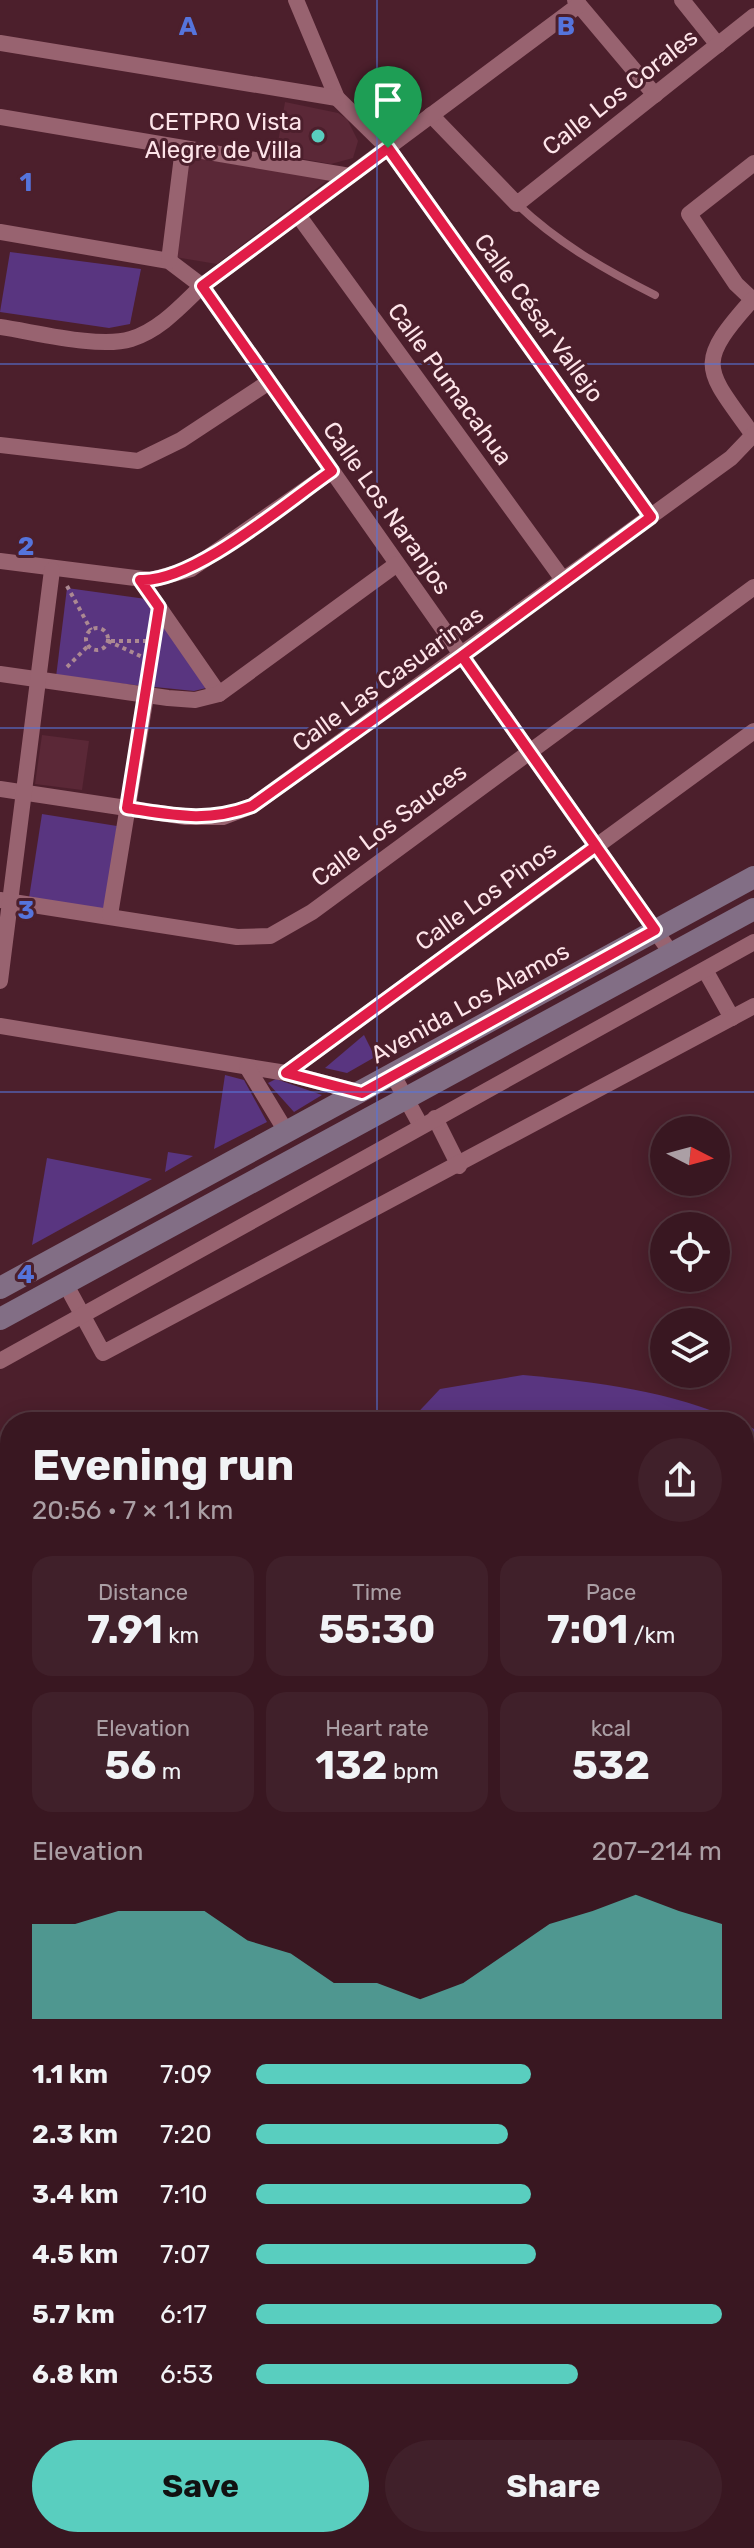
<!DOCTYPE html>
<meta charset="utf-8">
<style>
body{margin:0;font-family:Rubik,sans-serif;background:#40202a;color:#f1f3f6;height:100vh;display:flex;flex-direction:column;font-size:30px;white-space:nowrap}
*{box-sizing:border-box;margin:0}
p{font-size:26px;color:#ab9fa5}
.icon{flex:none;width:44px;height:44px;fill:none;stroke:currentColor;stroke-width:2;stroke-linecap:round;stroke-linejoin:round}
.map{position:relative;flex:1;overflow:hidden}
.drawer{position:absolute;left:0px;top:1412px;width:754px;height:1136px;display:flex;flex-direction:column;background:#391721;border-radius:32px 32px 0 0;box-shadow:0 4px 20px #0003,0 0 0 2px #53363f}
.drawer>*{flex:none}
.needle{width:52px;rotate:96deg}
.controls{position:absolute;left:650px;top:1116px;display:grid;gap:16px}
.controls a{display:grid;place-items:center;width:80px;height:80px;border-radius:50%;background:#391721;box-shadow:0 4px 20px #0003,0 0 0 2px #53363f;font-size:40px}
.pin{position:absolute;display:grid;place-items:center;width:68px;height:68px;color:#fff;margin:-82px -34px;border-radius:50% 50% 50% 0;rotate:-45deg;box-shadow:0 0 8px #0007}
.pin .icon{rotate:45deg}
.round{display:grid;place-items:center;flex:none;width:84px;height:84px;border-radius:42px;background:#40202a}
.summary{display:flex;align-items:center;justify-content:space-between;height:136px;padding:0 32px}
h1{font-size:44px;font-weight:700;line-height:60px}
.stats{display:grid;grid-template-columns:repeat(3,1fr);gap:12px;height:136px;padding:8px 32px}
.stats div{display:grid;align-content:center;border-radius:20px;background:#40202a;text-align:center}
.stats b{font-size:40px;font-weight:700}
.stats small{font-size:22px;font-weight:400}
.stats p{font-size:22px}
.chart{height:224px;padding:16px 32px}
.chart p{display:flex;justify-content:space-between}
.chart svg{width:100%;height:144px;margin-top:8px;fill:#59cebf;opacity:.7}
.cta{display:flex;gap:16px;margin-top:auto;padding:16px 32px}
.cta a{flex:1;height:92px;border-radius:48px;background:#59cebf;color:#111;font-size:32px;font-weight:700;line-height:92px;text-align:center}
.cta a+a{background:#40202a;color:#f1f3f6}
ul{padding:0 32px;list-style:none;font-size:26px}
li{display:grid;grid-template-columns:128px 96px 1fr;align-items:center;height:60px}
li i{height:20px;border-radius:10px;background:#59cebf}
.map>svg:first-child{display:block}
.built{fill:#5b2837}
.green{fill:#593580}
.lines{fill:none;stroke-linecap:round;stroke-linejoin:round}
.path{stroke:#ac8992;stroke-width:4;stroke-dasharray:4 4;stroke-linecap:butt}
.service{stroke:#986370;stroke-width:8}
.minor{stroke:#986370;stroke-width:16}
.secondary{stroke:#826e85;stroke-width:22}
.route-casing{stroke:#fff;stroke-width:16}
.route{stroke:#e11d48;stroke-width:10}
.grid{fill:none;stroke:#5574dc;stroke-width:2;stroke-opacity:0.55}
.poi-dot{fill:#59cebf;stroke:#4c1f2c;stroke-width:3}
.labels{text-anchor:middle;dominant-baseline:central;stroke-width:6;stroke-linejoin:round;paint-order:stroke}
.street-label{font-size:24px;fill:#fde4e9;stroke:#4c1f2c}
.poi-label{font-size:24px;fill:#fde4e9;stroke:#4c1f2c;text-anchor:end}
.grid-label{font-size:26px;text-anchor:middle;font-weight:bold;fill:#5574dc;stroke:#4c1f2c;stroke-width:6;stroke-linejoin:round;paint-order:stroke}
</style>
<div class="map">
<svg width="754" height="2548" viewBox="0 0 754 2548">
<rect width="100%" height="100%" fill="#4c1f2c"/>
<!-- built -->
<g class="built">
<path d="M285,102L338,113L347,119L358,141L353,158L331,164L276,154Z"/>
<path d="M189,157L329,179L217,264L175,257Z"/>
<path d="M42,735L89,741L82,790L35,784Z"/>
</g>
<!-- green -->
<g class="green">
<path d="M10,252L141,269L130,324L109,328L0,312Z"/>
<path d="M67,588L146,599L206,688L194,691L56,677Z"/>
<path d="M42,814L117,826L105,909L29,898Z"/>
<path d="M364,1035L375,1057L347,1073L325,1068Z"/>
<path d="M225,1075L244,1080L267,1122L214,1149Z"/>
<path d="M276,1079L322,1095L294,1112L268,1083Z"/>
<path d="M168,1152L193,1156L165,1172Z"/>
<path d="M47,1158L152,1179L32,1245Z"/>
<path d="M523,1375C596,1382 672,1391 739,1422H409L440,1389Z"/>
<path d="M744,1424L754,1429V2273L744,2276Z"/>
</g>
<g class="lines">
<!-- path -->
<g class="path">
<path d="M67,586L91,630"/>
<circle cx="97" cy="639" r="11"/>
<path d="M108,641L151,661"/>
<path d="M111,641H154"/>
<path d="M67,667L88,646"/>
<path d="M148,677L155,631"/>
</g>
<!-- service -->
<g class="service">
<path d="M517,204C558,243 605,270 655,295"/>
<path d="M0,1695L10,1690"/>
<path d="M744,2393L754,2397"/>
</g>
<!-- minor -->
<g class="minor">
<path d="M296,0L337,98L388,148L651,517"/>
<path d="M575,0L655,95"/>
<path d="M682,0L718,45"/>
<path d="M0,43L337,98"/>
<path d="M431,115L517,204L754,16"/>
<path d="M0,117L350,176"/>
<path d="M754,163L689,214L736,284L754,301"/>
<path d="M298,215L564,581"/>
<path d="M0,232L169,261L202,286L671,953"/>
<path d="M169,261L183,148"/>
<path d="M752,300C694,365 705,368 753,435"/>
<path d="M0,327C35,332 99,349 131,339C160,330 181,306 202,286L579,5"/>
<path d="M0,445L138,461L181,440L269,382"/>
<path d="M0,561L151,580L191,569L332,471"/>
<path d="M140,580L219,694"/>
<path d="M0,674L168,698L195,700L219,694L397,564"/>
<path d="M0,789L186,817H223L252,806L731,458L754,434"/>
<path d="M0,900L237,937L270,936L312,912L754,587"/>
<path d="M110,915L146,696"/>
<path d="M705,970L732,1018"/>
<path d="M0,981L52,570"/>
<path d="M0,1026L286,1073L362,1093"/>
<path d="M247,1067L287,1133"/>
<path d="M286,1073L754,731"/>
<path d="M393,1075L421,1126"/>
<path d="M435,1118L459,1166"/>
<path d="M65,1283L103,1353L754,1006"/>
<path d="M0,1361L754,942"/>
<path d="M0,1490L10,1483"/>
<path d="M0,1908L10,1889"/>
</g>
<!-- secondary -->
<g class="secondary">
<path d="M0,1288L754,877"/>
<path d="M0,1319L754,909"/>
</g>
</g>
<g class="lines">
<defs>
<path id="route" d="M388,148L202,286L332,471C287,502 193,583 140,580L159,607L127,808C173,815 207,823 252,806L462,656L655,930L362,1093L286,1073L596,846L462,656L651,517L388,148"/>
</defs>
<!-- route casing -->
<use href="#route" class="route-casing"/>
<!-- route -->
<use href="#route" class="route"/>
</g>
<!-- grid -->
<path class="grid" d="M377,0V1422M0,364H754M0,728H754M0,1092H754M0,1456H10M744,1456H754M0,1820H10M744,1820H754M0,2184H10M744,2184H754M377,2538V2548"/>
<!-- markers -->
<circle class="poi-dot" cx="318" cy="136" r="8"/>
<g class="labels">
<!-- street labels -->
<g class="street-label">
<text transform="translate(620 92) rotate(-38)">Calle Los Corales</text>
<text transform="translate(539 318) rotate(54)">Calle César Vallejo</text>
<text transform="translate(450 384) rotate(54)">Calle Pumacahua</text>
<text transform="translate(387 508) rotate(55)">Calle Los Naranjos</text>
<text transform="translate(388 679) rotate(-36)">Calle Las Casuarinas</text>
<text transform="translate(389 825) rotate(-37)">Calle Los Sauces</text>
<text transform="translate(486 896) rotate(-36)">Calle Los Pinos</text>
<text transform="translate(470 1003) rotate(-29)">Avenida Los Alamos</text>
</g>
<!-- poi labels -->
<g class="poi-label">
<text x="302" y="122">CETPRO Vista<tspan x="302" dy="28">Alegre de Villa</tspan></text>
</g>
</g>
<g class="grid-label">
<text x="188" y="35">A</text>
<text x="566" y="35">B</text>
<text x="26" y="191">1</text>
<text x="26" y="555">2</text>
<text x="26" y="919">3</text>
<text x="26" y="1283">4</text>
</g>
</svg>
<div class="controls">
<a><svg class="needle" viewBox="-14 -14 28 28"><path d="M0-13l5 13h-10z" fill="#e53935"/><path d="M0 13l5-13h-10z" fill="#ab9fa5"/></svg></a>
<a><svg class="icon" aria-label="locate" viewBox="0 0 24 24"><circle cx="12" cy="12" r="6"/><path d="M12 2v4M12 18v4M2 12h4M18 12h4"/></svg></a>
<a><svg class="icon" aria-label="layers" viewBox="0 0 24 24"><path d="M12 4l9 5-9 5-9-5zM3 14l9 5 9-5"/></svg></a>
</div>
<div class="pin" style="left:388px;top:148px;background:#1e9e55"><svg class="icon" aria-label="arrive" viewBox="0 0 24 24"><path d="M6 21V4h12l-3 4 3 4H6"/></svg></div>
<section class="drawer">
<div class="summary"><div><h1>Evening run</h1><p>20:56 · 7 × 1.1 km</p></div><a class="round"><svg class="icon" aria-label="share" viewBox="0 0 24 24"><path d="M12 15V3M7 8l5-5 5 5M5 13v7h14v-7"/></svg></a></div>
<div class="stats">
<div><p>Distance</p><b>7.91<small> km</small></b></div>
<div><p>Time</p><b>55:30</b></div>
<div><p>Pace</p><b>7:01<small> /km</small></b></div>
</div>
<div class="stats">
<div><p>Elevation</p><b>56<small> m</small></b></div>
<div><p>Heart rate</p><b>132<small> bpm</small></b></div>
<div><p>kcal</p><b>532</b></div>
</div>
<div class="chart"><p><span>Elevation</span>207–214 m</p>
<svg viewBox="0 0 160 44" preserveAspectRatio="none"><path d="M0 44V15L10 15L20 11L30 11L40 11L50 20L60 24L70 33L80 33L90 38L100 33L110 24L120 15L130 11L140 6L150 11L160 15V44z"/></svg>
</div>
<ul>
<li><b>1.1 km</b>7:09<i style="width:59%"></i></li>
<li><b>2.3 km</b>7:20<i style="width:54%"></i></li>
<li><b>3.4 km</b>7:10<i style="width:59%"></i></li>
<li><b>4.5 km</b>7:07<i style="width:60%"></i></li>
<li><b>5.7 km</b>6:17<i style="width:100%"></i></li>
<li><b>6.8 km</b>6:53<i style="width:69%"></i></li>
</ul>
<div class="cta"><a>Save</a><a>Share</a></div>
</section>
</div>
